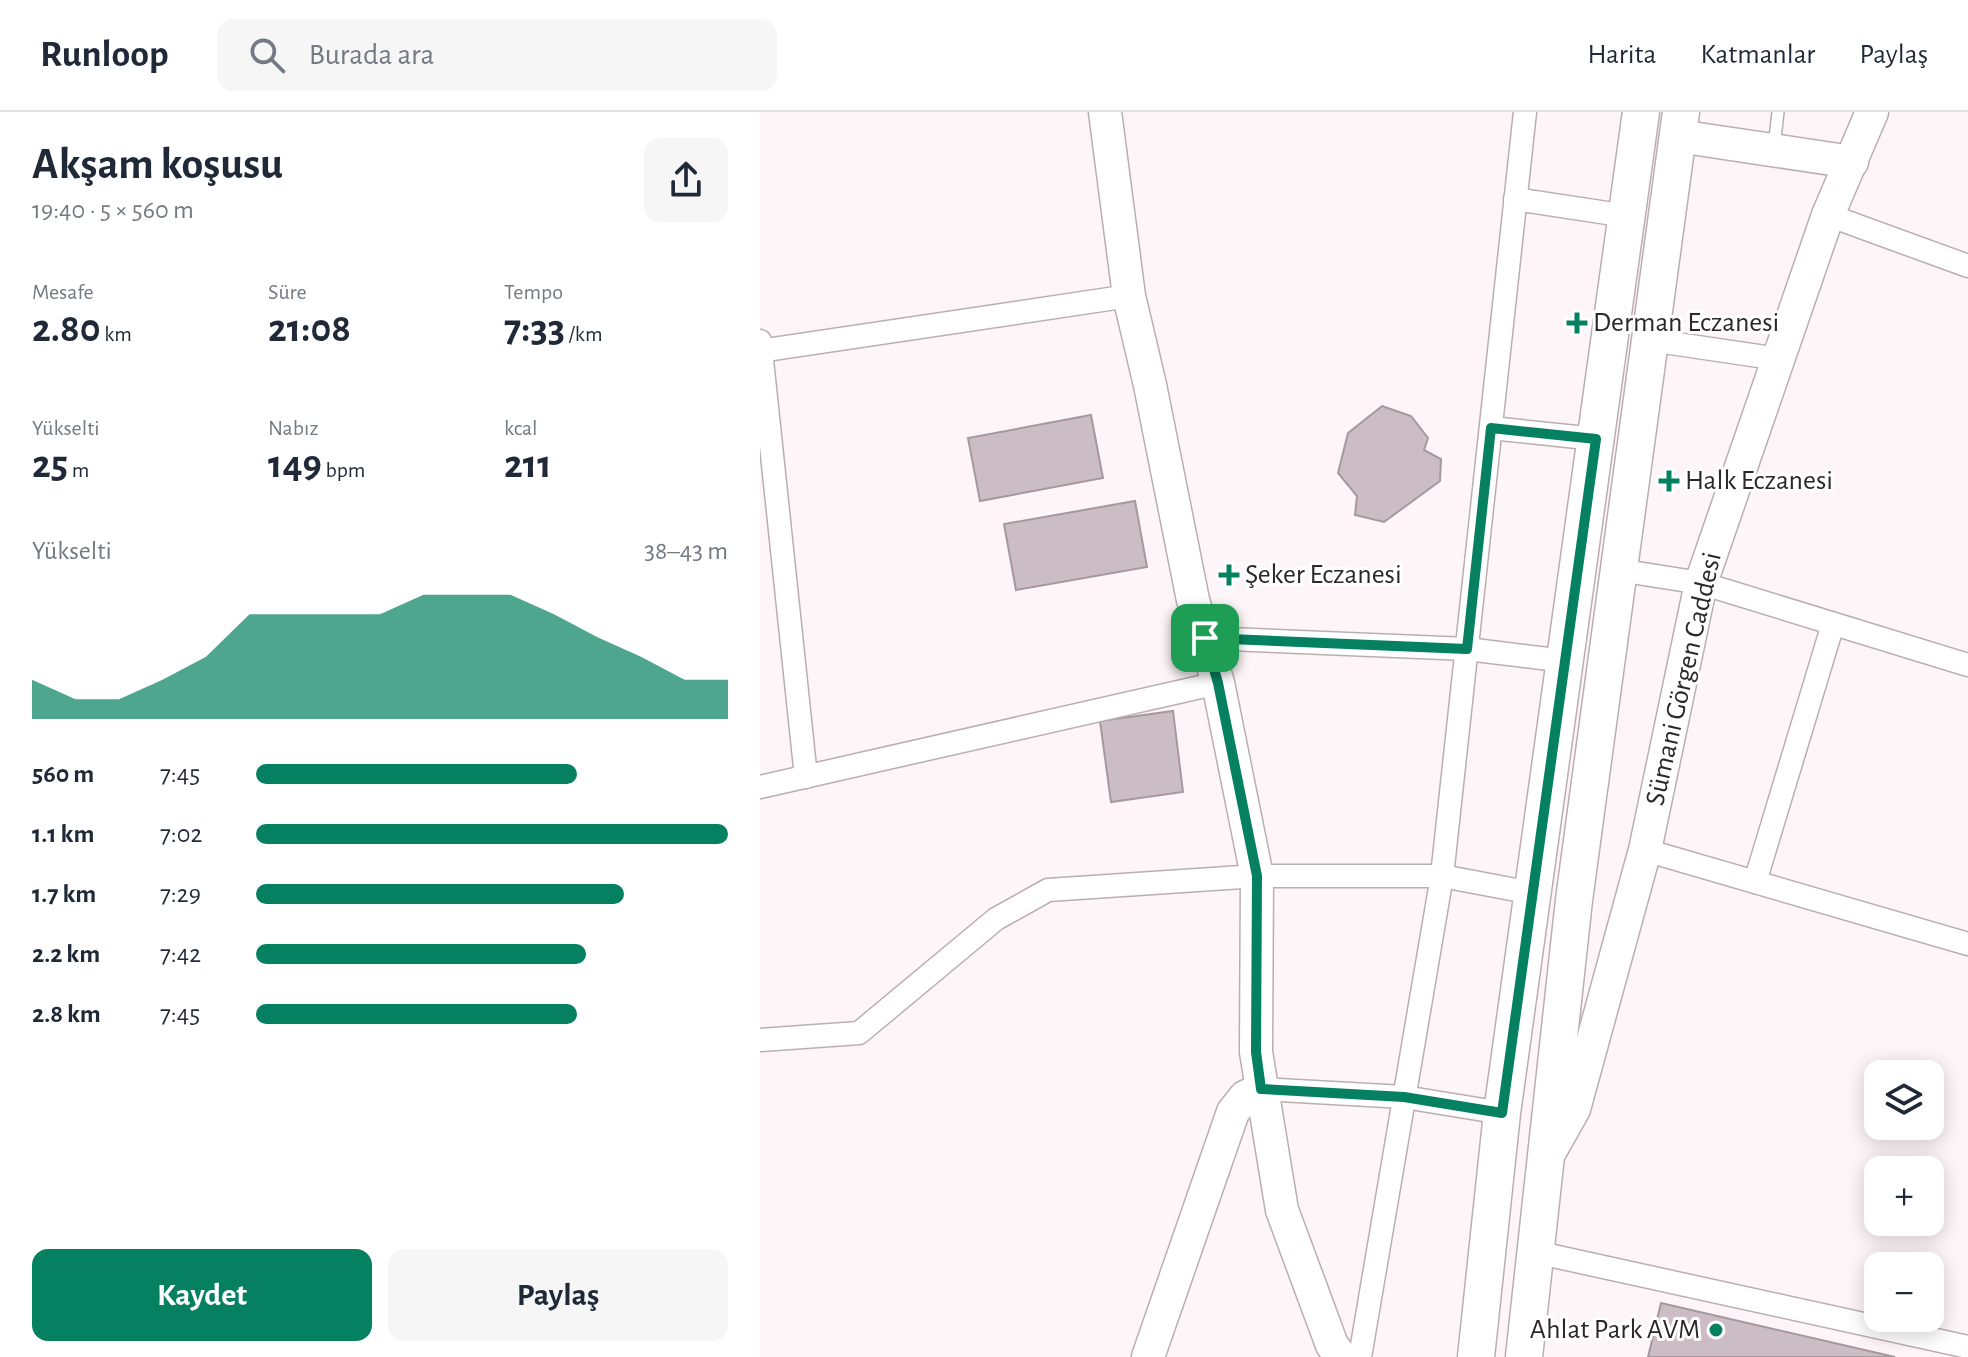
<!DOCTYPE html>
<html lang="tr">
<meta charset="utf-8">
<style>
body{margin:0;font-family:"Alegreya Sans",sans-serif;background:#f6f6f7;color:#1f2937;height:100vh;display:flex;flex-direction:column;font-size:30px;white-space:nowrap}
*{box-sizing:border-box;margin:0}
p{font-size:26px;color:#747a83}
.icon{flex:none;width:44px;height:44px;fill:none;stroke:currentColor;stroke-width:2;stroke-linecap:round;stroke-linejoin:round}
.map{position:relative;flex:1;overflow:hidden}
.details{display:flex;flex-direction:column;background:#fff;width:760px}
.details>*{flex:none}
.fabs{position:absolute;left:1104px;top:948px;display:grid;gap:16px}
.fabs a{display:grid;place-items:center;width:80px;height:80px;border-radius:16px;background:#fff;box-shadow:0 4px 20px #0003;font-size:40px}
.pin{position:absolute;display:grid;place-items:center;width:68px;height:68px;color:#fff;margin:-34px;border-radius:16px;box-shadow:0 4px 12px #0006}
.round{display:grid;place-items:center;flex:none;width:84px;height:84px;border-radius:16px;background:#f6f6f7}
.headline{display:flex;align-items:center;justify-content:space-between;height:136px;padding:0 32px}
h1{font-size:44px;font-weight:600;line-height:60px}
.metrics{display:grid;grid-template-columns:repeat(3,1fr);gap:12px;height:136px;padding:8px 32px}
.metrics div{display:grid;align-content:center}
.metrics b{font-size:40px;font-weight:600}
.metrics small{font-size:22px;font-weight:400}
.metrics p{font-size:22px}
.chart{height:224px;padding:16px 32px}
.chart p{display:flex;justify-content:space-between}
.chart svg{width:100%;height:144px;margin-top:8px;fill:#058161;opacity:.7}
.button{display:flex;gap:16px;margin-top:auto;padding:16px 32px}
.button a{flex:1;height:92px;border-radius:16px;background:#058161;color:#fff;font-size:32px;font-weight:600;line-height:92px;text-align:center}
.button a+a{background:#f6f6f7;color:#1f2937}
ul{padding:0 32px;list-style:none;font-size:26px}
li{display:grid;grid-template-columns:128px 96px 1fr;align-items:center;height:60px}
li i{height:20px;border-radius:10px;background:#058161}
header{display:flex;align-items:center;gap:48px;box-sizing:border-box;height:112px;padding:0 40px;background:#fff;border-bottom:2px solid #e0e1e3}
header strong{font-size:38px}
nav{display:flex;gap:44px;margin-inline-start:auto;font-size:28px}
.search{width:560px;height:72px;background:#f6f6f7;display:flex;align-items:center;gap:20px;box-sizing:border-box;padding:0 28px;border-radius:16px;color:#747a83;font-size:30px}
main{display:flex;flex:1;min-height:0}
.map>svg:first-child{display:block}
.building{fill:#cbbdc3;stroke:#a6999e;stroke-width:2}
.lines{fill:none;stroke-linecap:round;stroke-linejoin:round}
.lane-casing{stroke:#bbaeb3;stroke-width:14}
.street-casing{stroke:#bbaeb3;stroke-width:25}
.secondary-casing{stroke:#bbaeb3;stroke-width:35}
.primary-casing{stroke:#bbaeb3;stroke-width:39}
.lane{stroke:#fff;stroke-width:11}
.street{stroke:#fff;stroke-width:22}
.secondary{stroke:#fff;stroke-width:32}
.primary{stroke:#fff;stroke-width:36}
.route-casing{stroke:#fff;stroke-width:16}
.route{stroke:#058161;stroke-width:10}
.poi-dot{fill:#058161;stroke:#fff;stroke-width:3}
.labels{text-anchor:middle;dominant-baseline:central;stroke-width:6;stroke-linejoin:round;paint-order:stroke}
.poi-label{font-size:28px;fill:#2c2729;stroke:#fff;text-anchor:start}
.street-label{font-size:28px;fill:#2c2729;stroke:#fff}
</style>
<header>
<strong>Runloop</strong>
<div class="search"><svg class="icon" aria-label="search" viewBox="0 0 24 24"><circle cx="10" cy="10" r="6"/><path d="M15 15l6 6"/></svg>Burada ara</div>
<nav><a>Harita</a><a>Katmanlar</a><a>Paylaş</a></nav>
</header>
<main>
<section class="details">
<div class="headline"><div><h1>Akşam koşusu</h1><p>19:40 · 5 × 560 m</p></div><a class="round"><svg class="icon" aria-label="share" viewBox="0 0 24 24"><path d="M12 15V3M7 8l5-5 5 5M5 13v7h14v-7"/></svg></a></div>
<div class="metrics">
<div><p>Mesafe</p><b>2.80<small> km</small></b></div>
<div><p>Süre</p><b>21:08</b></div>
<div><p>Tempo</p><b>7:33<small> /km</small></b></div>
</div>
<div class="metrics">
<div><p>Yükselti</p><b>25<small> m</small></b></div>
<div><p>Nabız</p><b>149<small> bpm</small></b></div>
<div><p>kcal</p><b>211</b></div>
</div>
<div class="chart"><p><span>Yükselti</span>38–43 m</p>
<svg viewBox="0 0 160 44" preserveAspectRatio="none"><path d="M0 44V32L10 38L20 38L30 32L40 25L50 12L60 12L70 12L80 12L90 6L100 6L110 6L120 12L130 19L140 25L150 32L160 32V44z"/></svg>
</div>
<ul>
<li><b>560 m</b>7:45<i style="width:68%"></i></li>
<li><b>1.1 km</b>7:02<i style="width:100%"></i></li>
<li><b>1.7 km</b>7:29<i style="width:78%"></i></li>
<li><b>2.2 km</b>7:42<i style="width:70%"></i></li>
<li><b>2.8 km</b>7:45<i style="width:68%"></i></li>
</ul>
<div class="button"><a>Kaydet</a><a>Paylaş</a></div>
</section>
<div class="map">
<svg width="1208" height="1245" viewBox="0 0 1208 1245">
<rect width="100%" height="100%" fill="#fdf5f8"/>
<!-- building -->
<g class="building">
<path d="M622,294L651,304L668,326L664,338L681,347L680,369L624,410L595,403L597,384L578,361L588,321Z"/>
<path d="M331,303L343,366L220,389L208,326Z"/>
<path d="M375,389L387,455L256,478L244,412Z"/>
<path d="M413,599L423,680L351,690L340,609Z"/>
<path d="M901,1191L1135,1245H888Z"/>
</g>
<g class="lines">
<defs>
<path id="lane" d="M1014,35L1018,0"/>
<g id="street">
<path d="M755,87L867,104"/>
<path d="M1068,103L1208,154"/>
<path d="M890,228L1019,247"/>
<path d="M0,229L46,665"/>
<path d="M0,239L369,184"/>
<path d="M731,316L836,327"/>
<path d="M858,458L941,471L1208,553"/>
<path d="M445,526L707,537L805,549"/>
<path d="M0,675L458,571"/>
<path d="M885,738L1208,832"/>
<path d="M995,770L1073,512"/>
<path d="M0,928L99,921L236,807L288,778L497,764H682L772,781"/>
<path d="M501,977L644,985L742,1001"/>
<path d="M775,1140L1208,1235"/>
<path d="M600,1245L682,764L765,0"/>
</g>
<g id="secondary">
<path d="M345,0L369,184L390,273L433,488L458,571L497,764L496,940L522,1098L572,1233L581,1245"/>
<path d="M918,24L1092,50"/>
<path d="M787,1045L814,997L885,738L941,471L1068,103L1112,0"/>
<path d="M388,1245L473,1000L485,985L501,977"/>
</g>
<g id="primary">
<path d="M716,1245L742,1001L881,0"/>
<path d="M764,1245L814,788L921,0"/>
</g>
</defs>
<!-- lane casing -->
<use href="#lane" class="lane-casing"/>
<!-- street casing -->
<use href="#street" class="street-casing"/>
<!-- secondary casing -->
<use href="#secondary" class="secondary-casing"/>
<!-- primary casing -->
<use href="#primary" class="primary-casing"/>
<!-- lane -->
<use href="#lane" class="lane"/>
<!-- street -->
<use href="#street" class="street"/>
<!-- secondary -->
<use href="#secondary" class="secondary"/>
<!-- primary -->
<use href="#primary" class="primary"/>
</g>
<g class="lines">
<defs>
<path id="route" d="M731,316L836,327L742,1001L644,985L501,977L496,940L497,764L458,571L445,526L707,537Z"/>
</defs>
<!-- route casing -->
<use href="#route" class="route-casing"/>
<!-- route -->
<use href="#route" class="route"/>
</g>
<!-- markers -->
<g class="poi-dot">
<path d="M813 199h8v8h8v8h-8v8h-8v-8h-8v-8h8z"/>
<path d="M905 357h8v8h8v8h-8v8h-8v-8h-8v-8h8z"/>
<path d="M465 451h8v8h8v8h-8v8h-8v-8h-8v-8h8z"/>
<circle cx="956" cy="1218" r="8"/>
</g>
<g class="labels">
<!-- poi labels -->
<g class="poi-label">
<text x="833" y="211">Derman Eczanesi</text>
<text x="925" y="369">Halk Eczanesi</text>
<text x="485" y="463">Şeker Eczanesi</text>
<text x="940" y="1218" text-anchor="end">Ahlat Park AVM</text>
</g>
<!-- street labels -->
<g class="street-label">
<text transform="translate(924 567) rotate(-77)">Sümani Görgen Caddesi</text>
</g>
</g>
</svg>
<div class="fabs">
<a><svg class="icon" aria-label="layers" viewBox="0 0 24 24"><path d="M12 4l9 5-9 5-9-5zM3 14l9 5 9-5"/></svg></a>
<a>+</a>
<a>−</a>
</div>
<div class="pin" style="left:445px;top:526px;background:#1e9e55"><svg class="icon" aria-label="arrive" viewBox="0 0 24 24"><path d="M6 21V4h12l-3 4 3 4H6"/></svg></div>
</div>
</main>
